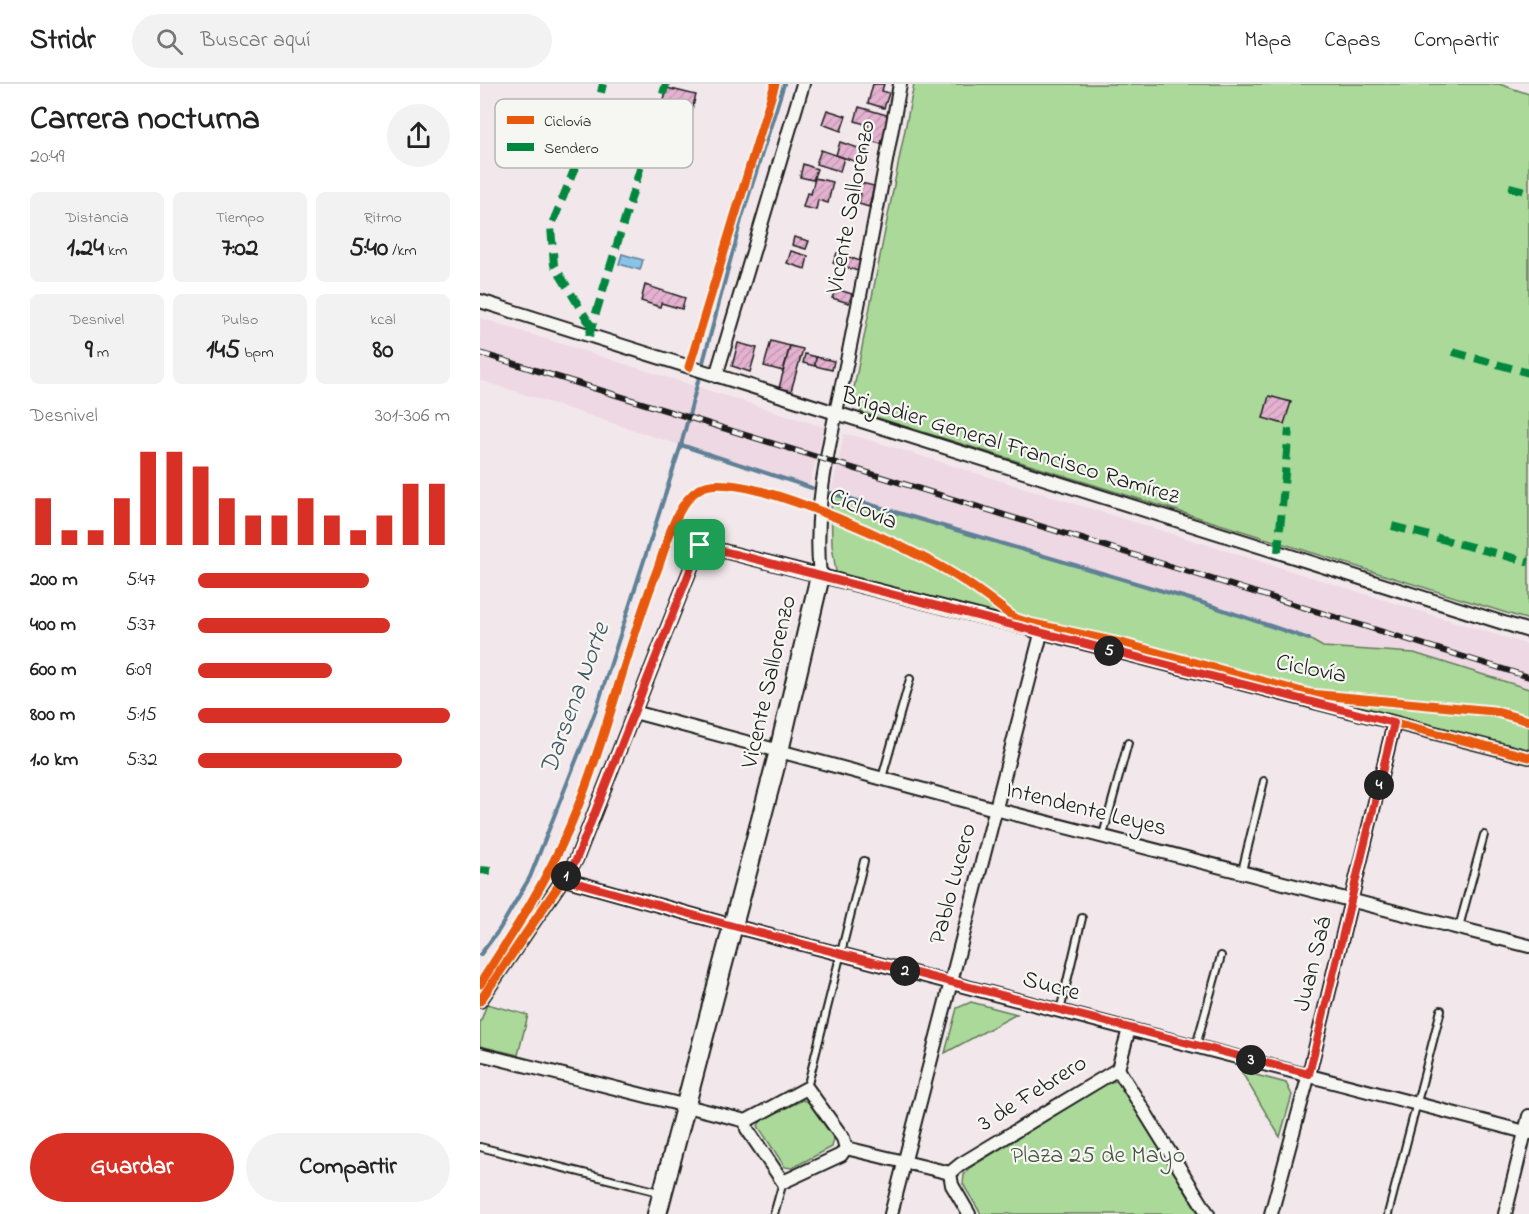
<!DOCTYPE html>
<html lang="es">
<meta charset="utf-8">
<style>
body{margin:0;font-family:"Indie Flower",sans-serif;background:#f2f2f2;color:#222;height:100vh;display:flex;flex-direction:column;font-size:22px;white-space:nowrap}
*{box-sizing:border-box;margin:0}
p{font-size:20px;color:#767676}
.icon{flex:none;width:33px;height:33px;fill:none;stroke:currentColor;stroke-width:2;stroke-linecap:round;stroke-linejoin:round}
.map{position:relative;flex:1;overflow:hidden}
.side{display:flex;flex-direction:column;background:#fff;width:480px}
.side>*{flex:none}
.pin{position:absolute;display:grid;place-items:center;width:51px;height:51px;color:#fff;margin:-26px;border-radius:12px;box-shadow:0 3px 9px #0006}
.km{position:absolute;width:30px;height:30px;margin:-15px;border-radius:50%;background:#222;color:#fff;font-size:16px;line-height:30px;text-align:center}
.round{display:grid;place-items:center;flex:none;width:63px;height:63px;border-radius:32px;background:#f2f2f2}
.headline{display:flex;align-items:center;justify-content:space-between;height:102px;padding:0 30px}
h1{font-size:33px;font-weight:800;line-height:45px}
.figures{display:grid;grid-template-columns:repeat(3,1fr);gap:9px;height:102px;padding:6px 30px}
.figures div{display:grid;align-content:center;border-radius:9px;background:#f2f2f2;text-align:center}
.figures b{font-size:26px;font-weight:800}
.figures small{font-size:16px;font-weight:400}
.figures p{font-size:16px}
.chart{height:168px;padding:12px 30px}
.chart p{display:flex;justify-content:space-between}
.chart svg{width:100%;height:108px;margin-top:6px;stroke:#d93025;stroke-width:6}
.primary-button{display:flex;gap:12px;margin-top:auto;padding:12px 30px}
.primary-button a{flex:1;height:69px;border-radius:36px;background:#d93025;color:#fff;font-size:24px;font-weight:800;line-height:69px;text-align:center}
.primary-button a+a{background:#f2f2f2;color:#222}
ul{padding:0 30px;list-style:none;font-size:20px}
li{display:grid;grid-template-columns:96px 72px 1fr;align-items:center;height:45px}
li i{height:15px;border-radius:8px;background:#d93025}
header{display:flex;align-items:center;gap:36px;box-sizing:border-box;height:84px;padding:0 30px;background:#fff;border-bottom:2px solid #e0e0e0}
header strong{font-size:28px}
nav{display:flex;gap:33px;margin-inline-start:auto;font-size:21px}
.search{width:420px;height:54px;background:#f2f2f2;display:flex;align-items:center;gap:15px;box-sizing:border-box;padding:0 21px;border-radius:33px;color:#767676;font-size:22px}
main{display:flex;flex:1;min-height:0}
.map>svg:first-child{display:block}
.built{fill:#eed8e3}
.green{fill:#aad999;stroke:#637a5a;stroke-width:1.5}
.water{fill:url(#water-ripples);stroke:#5e8096;stroke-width:1.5}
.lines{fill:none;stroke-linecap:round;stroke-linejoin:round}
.stream{stroke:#5e8096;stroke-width:4}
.building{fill:url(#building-hatch);stroke:#1c1c1c;stroke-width:1.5}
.lane-casing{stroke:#1c1c1c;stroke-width:10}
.street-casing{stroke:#1c1c1c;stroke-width:16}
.secondary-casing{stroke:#1c1c1c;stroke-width:22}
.lane{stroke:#f6f6f2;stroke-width:6}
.street{stroke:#f6f6f2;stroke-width:12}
.secondary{stroke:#f6f6f2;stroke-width:18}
.rail-casing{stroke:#1c1c1c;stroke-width:6}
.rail{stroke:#f6f6f2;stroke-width:4;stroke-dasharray:11;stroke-linecap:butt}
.quiet{stroke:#00873e;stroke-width:8;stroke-dasharray:15 8;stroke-linecap:butt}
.cycleway-casing{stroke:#f6f6f2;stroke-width:13}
.cycleway{stroke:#e8590c;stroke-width:9}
.route-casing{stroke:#fff;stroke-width:12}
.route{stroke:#d93025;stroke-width:8}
.labels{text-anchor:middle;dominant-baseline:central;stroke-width:4.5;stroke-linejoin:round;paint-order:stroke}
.street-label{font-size:24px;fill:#1c1c1c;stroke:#f6f6f2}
.park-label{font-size:24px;fill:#475542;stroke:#f6f6f2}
.water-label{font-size:26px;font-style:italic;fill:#425663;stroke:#f6f6f2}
.key{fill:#f6f6f2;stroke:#b5b5b2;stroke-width:1.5}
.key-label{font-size:16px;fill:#1c1c1c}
</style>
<header>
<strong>Stridr</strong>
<div class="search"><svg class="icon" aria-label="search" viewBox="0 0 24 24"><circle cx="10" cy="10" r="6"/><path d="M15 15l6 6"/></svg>Buscar aquí</div>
<nav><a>Mapa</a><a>Capas</a><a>Compartir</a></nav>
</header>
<main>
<section class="side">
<div class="headline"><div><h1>Carrera nocturna</h1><p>20:49</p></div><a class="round"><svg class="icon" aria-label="share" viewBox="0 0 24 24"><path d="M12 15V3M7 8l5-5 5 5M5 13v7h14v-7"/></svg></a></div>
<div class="figures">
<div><p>Distancia</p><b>1.24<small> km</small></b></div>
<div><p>Tiempo</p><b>7:02</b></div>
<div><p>Ritmo</p><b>5:40<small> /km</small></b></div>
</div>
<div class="figures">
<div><p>Desnivel</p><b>9<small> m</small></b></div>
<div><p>Pulso</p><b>145<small> bpm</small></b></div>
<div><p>kcal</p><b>80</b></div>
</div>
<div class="chart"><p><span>Desnivel</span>301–306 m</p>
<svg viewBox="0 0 160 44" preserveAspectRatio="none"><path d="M5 44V25M15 44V38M25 44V38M35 44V25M45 44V6M55 44V6M65 44V12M75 44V25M85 44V32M95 44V32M105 44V25M115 44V32M125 44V38M135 44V32M145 44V19M155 44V19"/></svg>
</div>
<ul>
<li><b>200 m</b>5:47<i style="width:68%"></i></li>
<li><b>400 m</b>5:37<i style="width:76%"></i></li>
<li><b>600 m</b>6:09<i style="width:53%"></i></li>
<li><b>800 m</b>5:15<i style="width:100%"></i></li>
<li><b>1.0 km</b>5:32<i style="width:81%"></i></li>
</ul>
<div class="primary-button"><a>Guardar</a><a>Compartir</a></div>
</section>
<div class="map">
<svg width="1049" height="1130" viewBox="0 0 1049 1130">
<defs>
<pattern id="water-ripples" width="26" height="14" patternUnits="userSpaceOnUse" patternTransform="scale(1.5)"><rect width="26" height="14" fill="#8ac2e8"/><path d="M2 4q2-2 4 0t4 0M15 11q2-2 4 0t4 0" fill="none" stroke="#76a6c6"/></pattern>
<pattern id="building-hatch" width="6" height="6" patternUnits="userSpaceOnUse" patternTransform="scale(1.5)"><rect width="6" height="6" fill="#e4b2d0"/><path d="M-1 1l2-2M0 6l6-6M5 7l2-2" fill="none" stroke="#c398b2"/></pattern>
</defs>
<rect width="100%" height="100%" fill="#f2e8eb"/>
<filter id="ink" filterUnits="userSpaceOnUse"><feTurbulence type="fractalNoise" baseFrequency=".0167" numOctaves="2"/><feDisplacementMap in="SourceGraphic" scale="12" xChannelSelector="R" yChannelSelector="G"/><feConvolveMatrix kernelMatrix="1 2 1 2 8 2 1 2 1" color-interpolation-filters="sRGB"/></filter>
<g filter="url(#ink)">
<!-- built -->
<g class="built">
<path d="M0,234L344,343L329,403L0,296Z"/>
<path d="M364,350L380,353L1049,561V605L934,569L843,563L829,555L720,518L351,409Z"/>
</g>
<!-- green -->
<g class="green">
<path d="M434,0H1019L1049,10V536L382,329L372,314Z"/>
<path d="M351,409L720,518L829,555L843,563L934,569L1049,605V669L364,493L356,488L352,461Z"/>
<path d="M491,918L537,930L465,969L477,924Z"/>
<path d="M7,920L48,931L38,971L0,962V939Z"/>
<path d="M761,987L806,999L812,1011L800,1053Z"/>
<path d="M635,997L641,1001L719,1130H501L483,1100L484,1091L491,1083L627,999Z"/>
<path d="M323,1016L329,1018L354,1055L352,1063L312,1084L305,1083L278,1042L282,1035Z"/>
</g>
<!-- water -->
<path class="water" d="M142,170L163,176L160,186L139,180Z"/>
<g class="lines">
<!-- stream -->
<g class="stream">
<path d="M201,361L332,404"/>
<path d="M351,409L720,518L829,555"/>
<path d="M0,871L19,846L50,793L116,626L201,361L261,136L304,0"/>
</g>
</g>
<!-- building -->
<g class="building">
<path d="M393,0H404L402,7L409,9L404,24L388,19Z"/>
<path d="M187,4L216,11L207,44L179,37Z"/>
<path d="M379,23L410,32L401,60L384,55L388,41L375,37Z"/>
<path d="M347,26L366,32L361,47L342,40Z"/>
<path d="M360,58L387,67L383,80L356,71Z"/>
<path d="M341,66L364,74L360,87L336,80Z"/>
<path d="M323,80L337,85L333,96L320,93Z"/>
<path d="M335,94L353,98L348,119L338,116L336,126L323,123L327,109L331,110Z"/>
<path d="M377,98L394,102L389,123L379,120L381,110L374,109Z"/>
<path d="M314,153L329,157L326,165L312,161Z"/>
<path d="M311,167L328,172L325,185L307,179Z"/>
<path d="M357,169L380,177L378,187L353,179Z"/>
<path d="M165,201L205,214L202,225L181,219L180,223L161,217Z"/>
<path d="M356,205L372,210L369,219L352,214Z"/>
<path d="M291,257L310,262L303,287L284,282Z"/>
<path d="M258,259L277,264L270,288L252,282Z"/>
<path d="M310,262L323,265L311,307L299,304Z"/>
<path d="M325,270L336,273L335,282L323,279Z"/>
<path d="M336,273L354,277L352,286L335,282Z"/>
<path d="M789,312L811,318L804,340L783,334Z"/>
</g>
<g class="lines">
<defs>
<g id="lane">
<path d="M402,694L430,595"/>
<path d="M623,751L648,659"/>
<path d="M762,787L784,697"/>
<path d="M979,843L1004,751"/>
<path d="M580,927L602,834"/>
<path d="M716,962L741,872"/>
<path d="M327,1004L384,777"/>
<path d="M0,1063L179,1108"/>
<path d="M294,1130L303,1098"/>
<path d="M908,1130L961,926"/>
</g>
<g id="street">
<path d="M0,217L1049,547"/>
<path d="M236,292L323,0"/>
<path d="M340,492C332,417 353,346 368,272C386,182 404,91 420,0"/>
<path d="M154,628L515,725L1049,862"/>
<path d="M84,795L253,842L1049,1049"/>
<path d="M0,917L96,776L220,461L1049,673"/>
<path d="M0,970L266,1037"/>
<path d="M638,985L649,945"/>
<path d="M266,1037L267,1045L303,1098L361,1071L366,1064"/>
<path d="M266,1037L327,1004L363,1054L366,1064"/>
<path d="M366,1064L470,1089"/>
<path d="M470,1089L481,1080L638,985L728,1130"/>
<path d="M470,1089L472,1101L489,1130"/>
<path d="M411,1130L561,550"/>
<path d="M791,1130L829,990L914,639"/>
<path d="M1025,1130L1049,1032"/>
</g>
<path id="secondary" d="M177,1130L299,667L340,492"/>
</defs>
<!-- lane casing -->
<use href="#lane" class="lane-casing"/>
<!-- street casing -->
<use href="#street" class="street-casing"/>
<!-- secondary casing -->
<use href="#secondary" class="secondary-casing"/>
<!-- lane -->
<use href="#lane" class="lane"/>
<!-- street -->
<use href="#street" class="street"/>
<!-- secondary -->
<use href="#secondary" class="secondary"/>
<defs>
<path id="rail" d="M0,269L1049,593"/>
</defs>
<!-- rail casing -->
<use href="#rail" class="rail-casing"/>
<!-- rail -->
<use href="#rail" class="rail"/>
<!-- quiet -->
<g class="quiet">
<path d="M1029,103L1049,108"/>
<path d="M111,242L74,181L71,143L115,34L123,0"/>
<path d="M109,252L186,0"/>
<path d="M973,268L1049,289"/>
<path d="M912,442L1049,478"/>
<path d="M798,468L809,345"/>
<path d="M0,786L11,787"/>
</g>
<defs>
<g id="cycleway">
<path d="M209,283L295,0"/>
<path d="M837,619L1049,673"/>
<path d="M0,900C33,849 66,799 90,742C125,660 144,572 176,489C186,464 194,421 219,405C255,382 405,454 444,474C475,489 507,512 534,534L549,539L645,560L830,610L1013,627L1049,637"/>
<path d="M0,917L96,776L220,461L546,546"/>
</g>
</defs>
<!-- cycleway casing -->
<use href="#cycleway" class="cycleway-casing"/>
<!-- cycleway -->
<use href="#cycleway" class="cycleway"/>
</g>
</g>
<g class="lines" filter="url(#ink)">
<defs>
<path id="route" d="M220,461L914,639L829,990L253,842L84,795L96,776Z"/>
</defs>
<!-- route casing -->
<use href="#route" class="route-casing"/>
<!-- route -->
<use href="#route" class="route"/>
</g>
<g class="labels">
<!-- street labels -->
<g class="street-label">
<text transform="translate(372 123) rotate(-79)">Vicente Sallorenzo</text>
<text transform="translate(530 363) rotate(17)">Brigadier General Francisco Ramírez</text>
<text transform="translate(383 426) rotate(23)">Ciclovía</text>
<text transform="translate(831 586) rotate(11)">Ciclovía</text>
<text transform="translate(290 598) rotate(-77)">Vicente Sallorenzo</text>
<text transform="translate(606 726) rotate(14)">Intendente Leyes</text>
<text transform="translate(474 800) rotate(-75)">Pablo Lucero</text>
<text transform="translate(834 880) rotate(-76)">Juan Saá</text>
<text transform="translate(571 903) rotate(15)">Sucre</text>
<text transform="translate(553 1010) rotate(-32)">3 de Febrero</text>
</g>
<!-- park labels -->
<g class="park-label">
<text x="618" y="1072">Plaza 25 de Mayo</text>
</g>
<!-- water labels -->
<g class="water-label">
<text transform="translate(96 615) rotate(-70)">Darsena Norte</text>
</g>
</g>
<!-- legend -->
<rect x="15" y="15" width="198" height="69" rx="9" class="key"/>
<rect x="27" y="32" width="27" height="8" fill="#e8590c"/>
<rect x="27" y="59" width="27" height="8" fill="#00873e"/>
<g class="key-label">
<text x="64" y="42">Ciclovía</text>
<text x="64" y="69">Sendero</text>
</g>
</svg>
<div class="pin" style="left:220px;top:461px;background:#1e9e55"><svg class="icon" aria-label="arrive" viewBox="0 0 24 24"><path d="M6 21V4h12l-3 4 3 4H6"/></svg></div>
<b class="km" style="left:86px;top:792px">1</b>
<b class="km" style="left:425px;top:887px">2</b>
<b class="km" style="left:771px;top:976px">3</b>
<b class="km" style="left:899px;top:701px">4</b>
<b class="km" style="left:629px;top:567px">5</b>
</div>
</main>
